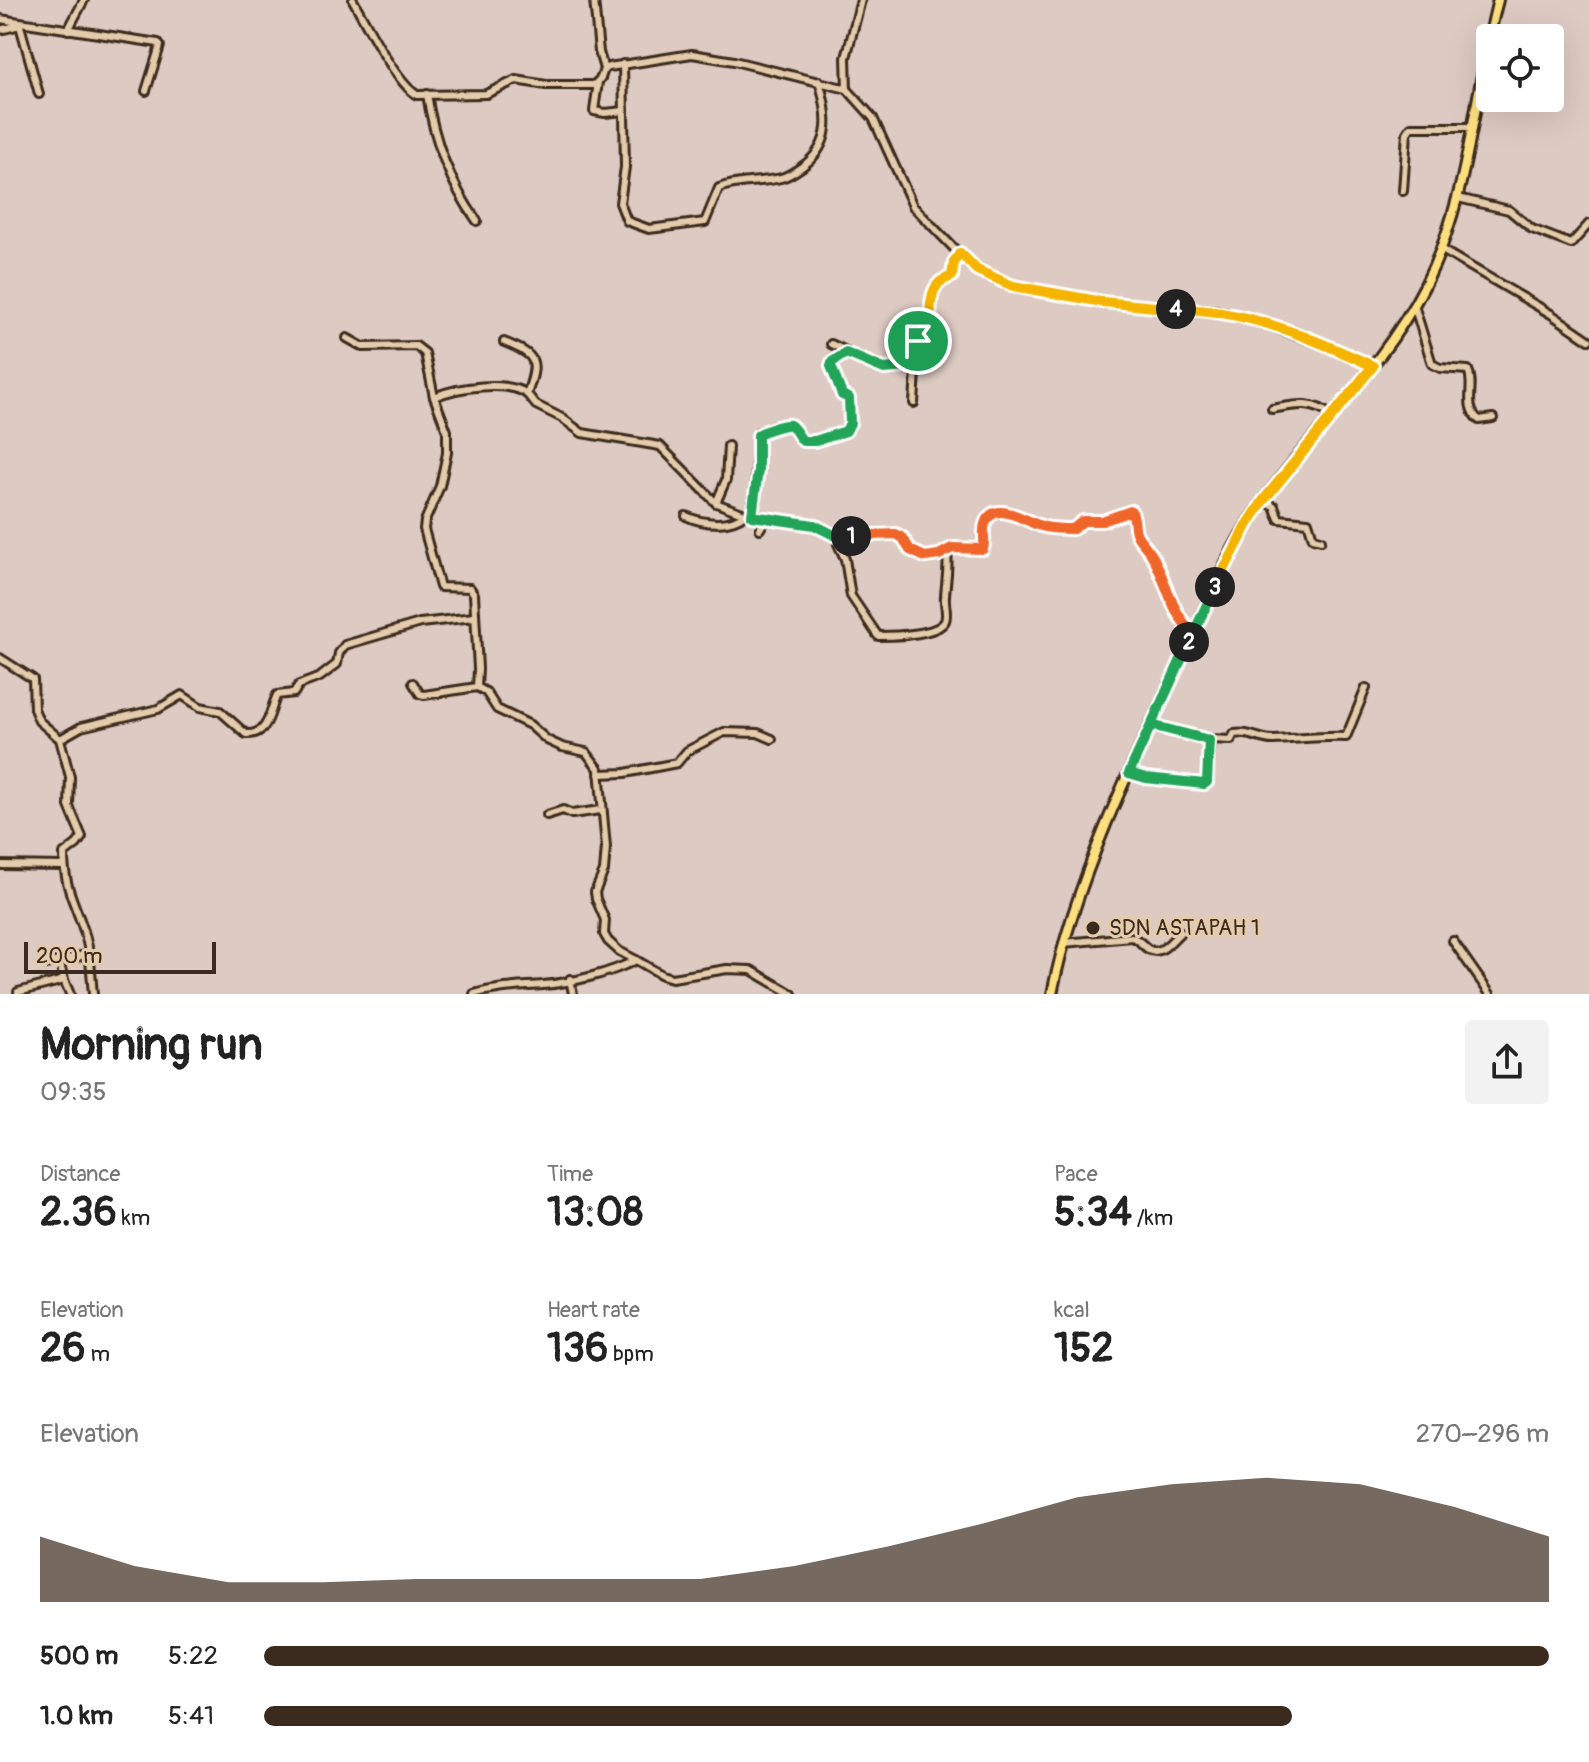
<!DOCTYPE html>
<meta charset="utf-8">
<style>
body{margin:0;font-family:Pangolin,sans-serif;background:#f2f2f2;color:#222;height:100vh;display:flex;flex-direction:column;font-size:30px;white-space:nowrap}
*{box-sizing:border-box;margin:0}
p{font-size:26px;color:#767676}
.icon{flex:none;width:44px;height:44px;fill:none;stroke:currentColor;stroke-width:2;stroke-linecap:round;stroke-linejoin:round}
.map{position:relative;height:994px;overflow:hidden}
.side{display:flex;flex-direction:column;background:#fff;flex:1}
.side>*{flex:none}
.buttons{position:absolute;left:1476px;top:24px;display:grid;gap:16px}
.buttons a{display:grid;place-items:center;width:88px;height:88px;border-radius:8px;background:#fff;box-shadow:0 8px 32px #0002;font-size:40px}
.scale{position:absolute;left:24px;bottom:20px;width:192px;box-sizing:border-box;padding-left:8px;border:4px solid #3b2a1e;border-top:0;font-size:22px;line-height:28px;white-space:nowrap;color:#3b2a1e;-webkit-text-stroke:6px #e3cbab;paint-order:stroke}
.pin{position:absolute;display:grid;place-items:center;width:68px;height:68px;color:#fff;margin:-34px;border:4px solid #fff;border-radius:50%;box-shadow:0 2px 8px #0007}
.km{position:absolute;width:40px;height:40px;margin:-20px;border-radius:50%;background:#222;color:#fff;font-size:22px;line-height:40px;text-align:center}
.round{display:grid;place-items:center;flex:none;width:84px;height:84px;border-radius:8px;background:#f2f2f2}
.head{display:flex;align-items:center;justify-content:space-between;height:136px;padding:0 40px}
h1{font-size:44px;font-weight:700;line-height:60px}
.figures{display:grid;grid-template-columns:repeat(3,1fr);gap:12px;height:136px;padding:8px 40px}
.figures div{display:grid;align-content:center}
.figures b{font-size:40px;font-weight:700}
.figures small{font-size:22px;font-weight:400}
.figures p{font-size:22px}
.chart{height:224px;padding:16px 40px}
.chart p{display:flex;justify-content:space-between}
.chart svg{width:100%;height:144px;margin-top:8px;fill:#3b2a1e;opacity:.7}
ul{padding:0 40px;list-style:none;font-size:26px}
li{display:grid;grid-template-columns:128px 96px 1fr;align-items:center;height:60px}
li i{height:20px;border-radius:10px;background:#3b2a1e}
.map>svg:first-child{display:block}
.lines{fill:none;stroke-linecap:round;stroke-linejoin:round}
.minor-casing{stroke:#3b2a1e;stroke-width:12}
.major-casing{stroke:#3b2a1e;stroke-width:14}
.minor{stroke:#e3cbab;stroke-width:6}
.major{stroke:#fedf80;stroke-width:8}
.split-1-casing{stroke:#fff;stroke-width:16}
.split-2-casing{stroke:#fff;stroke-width:16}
.split-3-casing{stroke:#fff;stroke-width:16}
.split-4-casing{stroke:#fff;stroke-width:16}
.split-5-casing{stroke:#fff;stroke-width:16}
.split-1{stroke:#22a559;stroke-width:10}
.split-2{stroke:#f0652b;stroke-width:10}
.split-3{stroke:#22a559;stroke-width:10}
.split-4{stroke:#f5b400;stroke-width:10}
.split-5{stroke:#f5b400;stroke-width:10}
.poi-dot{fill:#3b2a1e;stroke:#e3cbab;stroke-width:3}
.labels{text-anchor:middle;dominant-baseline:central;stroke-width:6;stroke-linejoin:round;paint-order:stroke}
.poi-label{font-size:22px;fill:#3b2a1e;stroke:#e3cbab;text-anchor:start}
</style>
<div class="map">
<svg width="1589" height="994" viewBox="0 0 1589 994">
<rect width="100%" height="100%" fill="#ddcac2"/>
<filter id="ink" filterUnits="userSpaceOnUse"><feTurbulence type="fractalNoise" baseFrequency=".0125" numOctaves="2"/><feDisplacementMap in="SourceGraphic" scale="16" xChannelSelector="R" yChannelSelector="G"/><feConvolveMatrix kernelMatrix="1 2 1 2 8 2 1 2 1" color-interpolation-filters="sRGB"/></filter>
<g filter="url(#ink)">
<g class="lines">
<defs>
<g id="minor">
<path d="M353,0C366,23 396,83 417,95L486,94L516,80L546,85H594L601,78L604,69L609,67L692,54L734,61L847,89L873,118L913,206L971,266L989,277L1013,286L1103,302L1165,309L1216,310L1276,328L1339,351L1373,366"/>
<path d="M594,0L599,52L604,69"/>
<path d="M0,19L158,43L160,46L146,91"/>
<path d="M19,22L39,94"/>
<path d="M0,30L20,25"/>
<path d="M68,30L84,0"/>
<path d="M623,64L625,167L620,203L627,221L649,229L705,222L719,188C738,180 761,183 781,178C789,176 796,171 803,166C833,144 829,114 819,81"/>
<path d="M598,82L594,111L605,113L624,111"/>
<path d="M847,89L846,58L861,0"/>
<path d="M427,94C434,141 449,182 477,221"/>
<path d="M1403,191L1407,133L1411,127H1472"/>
<path d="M1458,198L1509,210L1532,229L1571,244L1589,224"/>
<path d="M1442,250L1551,314L1589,340"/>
<path d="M1414,305L1432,364L1440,368L1468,370C1476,386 1462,406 1479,420L1493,418"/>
<path d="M347,338L363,347L416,346L425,353L434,397"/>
<path d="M504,342C537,355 539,360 527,394L536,405L562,418L582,433L660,446L716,503L745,514L766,518"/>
<path d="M846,353L884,369L916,366"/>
<path d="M527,394C507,380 457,387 434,397L447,431V453L440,486L425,521L424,529L440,587L470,588L474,594L478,669L477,687L486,692L497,709L530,725L547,740L562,747L586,752L599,769L606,847L604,871L595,892L596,899L605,920L604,934L608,941L619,951L636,960"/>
<path d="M914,403L918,341L930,340C932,324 926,294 940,282C944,279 948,278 952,276L954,262L960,253"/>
<path d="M1272,409C1294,405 1313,400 1331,416"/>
<path d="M1263,501L1274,506L1279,519L1308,522L1313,538L1321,540"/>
<path d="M716,503L726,480L728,446"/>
<path d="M686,516C703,524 730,527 745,514"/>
<path d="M752,516L759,432L790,424L801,440L815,441L849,428V398L842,395L831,365L846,351L831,344"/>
<path d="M760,529L766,518L814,525L843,537L896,534L903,538L910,550L925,557L939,555L952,548L983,549C987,541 982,532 985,524C995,498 1027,522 1041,526C1051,529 1063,529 1073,529L1083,521H1102L1131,511C1136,518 1133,526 1137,535C1141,542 1148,548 1152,555C1167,580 1171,615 1194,633"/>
<path d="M839,537L838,544L845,559L851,596L878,636C893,636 938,635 945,621C948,614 944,604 945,596C946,580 949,567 947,551"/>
<path d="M0,658L33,679L34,709L39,721L60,739L70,777L69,806L82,837L77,844L64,854C64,891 77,905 86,938C91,956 91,976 93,994"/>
<path d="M413,683L420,694L424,695L477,687"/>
<path d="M1151,725L1209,740"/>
<path d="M60,739L81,727L158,709L182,695L200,707L220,711L246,734C270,735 269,711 277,695L294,693L299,685L320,677L337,664L339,653L345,645L420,623L474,617"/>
<path d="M1129,773L1146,778L1204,784L1208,780L1211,739L1231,740L1234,734C1249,731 1259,740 1273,740C1298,739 1321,736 1346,737L1366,688"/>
<path d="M599,774L625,773L677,763L687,751L724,732L758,733L772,739"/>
<path d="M547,815L563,810L572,814L601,810"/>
<path d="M0,865L64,866"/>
<path d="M1453,941L1490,994"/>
<path d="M1063,943L1132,937C1140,940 1142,945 1148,949C1162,957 1172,939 1181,932"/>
<path d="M59,960L64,980"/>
<path d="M46,964L89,954"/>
<path d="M570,979L573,994"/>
<path d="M18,992L64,980L70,994"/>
<path d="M474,994C497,987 519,987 543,985C571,983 611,973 636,960L662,975L672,978L727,969L751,970L792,994"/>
</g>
<path id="major" d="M1052,994C1074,881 1135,756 1185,652C1207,605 1226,554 1255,512C1309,434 1382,370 1425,285C1470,197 1473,95 1498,0"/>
</defs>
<!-- minor casing -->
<use href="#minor" class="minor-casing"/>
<!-- major casing -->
<use href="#major" class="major-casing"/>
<!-- minor -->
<use href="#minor" class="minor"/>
<!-- major -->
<use href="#major" class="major"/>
</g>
</g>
<g class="lines" filter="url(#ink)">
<defs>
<path id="split-1" d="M851,536H836L814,525L752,516L758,470V435C761,432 786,423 790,425C794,426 799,438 803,441H815L846,431L850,423L849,398L842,395L831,366L832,362L846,353L884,369L916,366L918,341"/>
<path id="split-2" d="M851,536L896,534L903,538L910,550L925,557L939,555L952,548L983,549C986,541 982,532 985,524C994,498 1027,522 1041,526C1051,529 1063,529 1073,529L1083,521H1102L1131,511C1136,518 1133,526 1137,535C1142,544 1151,551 1155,561C1167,584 1173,617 1194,633L1189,642"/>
<path id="split-3" d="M1189,642L1129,773L1146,778L1204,784L1207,782L1209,740L1151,725L1215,587"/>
<path id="split-4" d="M1176,309C1245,309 1312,338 1373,366L1263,501L1248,524L1215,587"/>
<path id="split-5" d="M918,341L930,340C932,325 926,294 940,282C944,279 948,278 952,276L954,262L960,253L977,270L1013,286L1103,302L1176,309"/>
</defs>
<!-- split-1 casing -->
<use href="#split-1" class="split-1-casing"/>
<!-- split-2 casing -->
<use href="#split-2" class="split-2-casing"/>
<!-- split-3 casing -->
<use href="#split-3" class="split-3-casing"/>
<!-- split-4 casing -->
<use href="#split-4" class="split-4-casing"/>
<!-- split-5 casing -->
<use href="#split-5" class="split-5-casing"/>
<!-- split-1 -->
<use href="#split-1" class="split-1"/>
<!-- split-2 -->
<use href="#split-2" class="split-2"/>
<!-- split-3 -->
<use href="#split-3" class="split-3"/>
<!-- split-4 -->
<use href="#split-4" class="split-4"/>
<!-- split-5 -->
<use href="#split-5" class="split-5"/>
</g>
<!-- markers -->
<circle class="poi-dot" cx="1093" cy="928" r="8"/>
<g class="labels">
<!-- poi labels -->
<g class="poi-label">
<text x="1109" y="928">SDN ASTAPAH 1</text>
</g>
</g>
</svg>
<div class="buttons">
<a><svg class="icon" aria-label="locate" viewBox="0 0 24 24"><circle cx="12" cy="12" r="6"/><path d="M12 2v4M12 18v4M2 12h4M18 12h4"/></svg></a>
</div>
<div class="scale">200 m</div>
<div class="pin" style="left:918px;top:341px;background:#1e9e55"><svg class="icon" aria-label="arrive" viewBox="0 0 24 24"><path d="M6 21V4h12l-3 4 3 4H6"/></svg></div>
<b class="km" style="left:851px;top:536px">1</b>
<b class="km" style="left:1189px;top:642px">2</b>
<b class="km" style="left:1215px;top:587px">3</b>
<b class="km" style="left:1176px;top:309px">4</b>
</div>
<section class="side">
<div class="head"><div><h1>Morning run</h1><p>09:35</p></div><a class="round"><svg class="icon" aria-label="share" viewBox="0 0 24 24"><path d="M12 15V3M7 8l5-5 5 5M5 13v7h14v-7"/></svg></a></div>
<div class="figures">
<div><p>Distance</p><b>2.36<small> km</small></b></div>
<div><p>Time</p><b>13:08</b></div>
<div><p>Pace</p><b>5:34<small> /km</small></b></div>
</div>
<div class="figures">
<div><p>Elevation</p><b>26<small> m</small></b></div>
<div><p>Heart rate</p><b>136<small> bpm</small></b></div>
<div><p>kcal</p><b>152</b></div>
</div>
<div class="chart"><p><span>Elevation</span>270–296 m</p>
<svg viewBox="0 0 160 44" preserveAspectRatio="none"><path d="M0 44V24L10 33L20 38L30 38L40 37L50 37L60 37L70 37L80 33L90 27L100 20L110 12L120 8L130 6L140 8L150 15L160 24V44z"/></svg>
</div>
<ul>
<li><b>500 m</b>5:22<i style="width:100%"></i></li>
<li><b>1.0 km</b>5:41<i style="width:80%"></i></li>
</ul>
</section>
